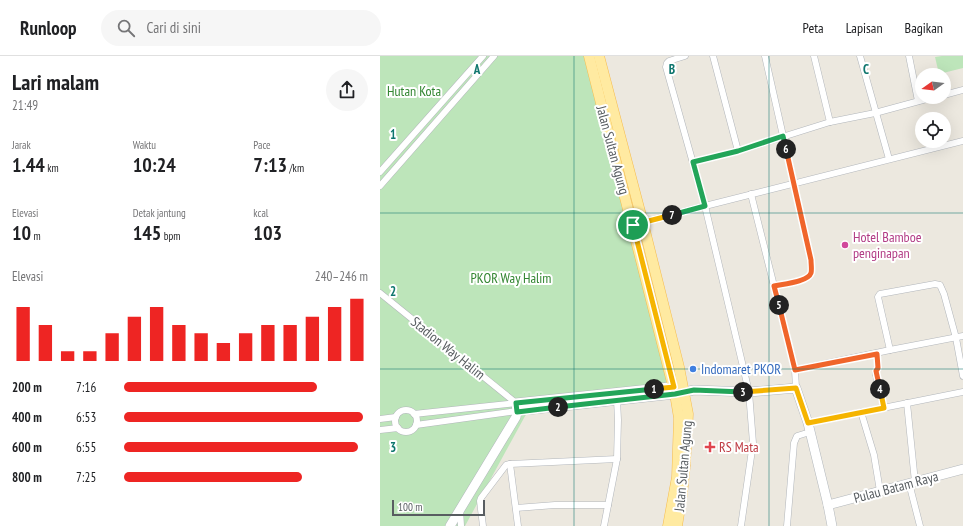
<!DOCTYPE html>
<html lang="id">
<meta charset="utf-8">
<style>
body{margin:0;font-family:"PT Sans Narrow",sans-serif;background:#f6f6f6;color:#202124;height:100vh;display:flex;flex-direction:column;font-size:15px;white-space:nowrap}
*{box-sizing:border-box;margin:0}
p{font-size:13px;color:#757577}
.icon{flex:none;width:22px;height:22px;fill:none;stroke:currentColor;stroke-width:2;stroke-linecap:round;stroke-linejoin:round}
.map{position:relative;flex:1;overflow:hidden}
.sheet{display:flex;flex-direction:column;background:#fff;width:380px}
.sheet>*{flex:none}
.needle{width:26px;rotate:256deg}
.buttons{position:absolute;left:535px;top:12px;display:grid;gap:8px}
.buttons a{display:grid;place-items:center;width:36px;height:36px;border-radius:50%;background:#fff;box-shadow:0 4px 16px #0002;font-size:20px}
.scale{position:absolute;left:12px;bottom:10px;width:93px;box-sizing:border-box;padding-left:4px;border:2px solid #585d61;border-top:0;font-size:11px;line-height:14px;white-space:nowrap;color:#585d61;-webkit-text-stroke:3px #fff;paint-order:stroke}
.pin{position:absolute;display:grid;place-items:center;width:34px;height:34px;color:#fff;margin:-17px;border:2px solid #fff;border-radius:50%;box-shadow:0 1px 4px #0007}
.km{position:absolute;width:20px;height:20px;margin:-10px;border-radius:50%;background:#222;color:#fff;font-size:11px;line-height:20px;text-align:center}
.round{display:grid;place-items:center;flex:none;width:42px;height:42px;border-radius:21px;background:#f6f6f6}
.summary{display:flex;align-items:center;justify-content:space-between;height:68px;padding:0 12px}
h1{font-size:22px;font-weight:800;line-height:30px}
.metrics{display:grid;grid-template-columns:repeat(3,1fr);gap:6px;height:68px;padding:4px 12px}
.metrics div{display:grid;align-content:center}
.metrics b{font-size:20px;font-weight:800}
.metrics small{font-size:11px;font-weight:400}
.metrics p{font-size:11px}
.chart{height:112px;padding:8px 12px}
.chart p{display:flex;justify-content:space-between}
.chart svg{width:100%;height:72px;margin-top:4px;stroke:#ee2523;stroke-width:6}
ul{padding:0 12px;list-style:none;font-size:13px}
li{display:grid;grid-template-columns:64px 48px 1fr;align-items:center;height:30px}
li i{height:10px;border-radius:5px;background:#ee2523}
header{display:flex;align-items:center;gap:24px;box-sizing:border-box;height:56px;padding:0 20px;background:#fff;border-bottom:1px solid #e0e0e0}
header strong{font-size:19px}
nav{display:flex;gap:22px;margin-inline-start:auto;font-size:14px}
.search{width:280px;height:36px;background:#f6f6f6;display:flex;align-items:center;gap:10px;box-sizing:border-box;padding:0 14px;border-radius:22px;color:#757577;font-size:15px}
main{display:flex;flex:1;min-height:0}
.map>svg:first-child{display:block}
.green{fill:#bde5ba}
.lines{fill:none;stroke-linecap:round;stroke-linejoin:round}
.street-casing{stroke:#b2b6bb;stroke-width:7}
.secondary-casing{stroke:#b3b8bd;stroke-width:10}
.primary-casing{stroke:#f6bc4f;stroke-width:11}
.street{stroke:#fff;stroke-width:6}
.secondary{stroke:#fff;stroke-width:9}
.primary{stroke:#ffeaa1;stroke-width:10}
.split-1-casing{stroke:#fff;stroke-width:8}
.split-2-casing{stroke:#fff;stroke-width:8}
.split-3-casing{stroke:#fff;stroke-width:8}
.split-4-casing{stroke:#fff;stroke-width:8}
.split-5-casing{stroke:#fff;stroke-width:8}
.split-6-casing{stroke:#fff;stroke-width:8}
.split-7-casing{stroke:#fff;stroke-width:8}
.split-8-casing{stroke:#fff;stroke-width:8}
.split-1{stroke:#f5b400;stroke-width:5}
.split-2{stroke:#22a559;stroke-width:5}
.split-3{stroke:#22a559;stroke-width:5}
.split-4{stroke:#f5b400;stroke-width:5}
.split-5{stroke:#f0652b;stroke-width:5}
.split-6{stroke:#f0652b;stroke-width:5}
.split-7{stroke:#22a559;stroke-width:5}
.split-8{stroke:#f5b400;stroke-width:5}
.grid{fill:none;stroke:#0f766e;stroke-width:1;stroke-opacity:0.55}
.hotel-dot{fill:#d1479c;stroke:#fff;stroke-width:1.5}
.shop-dot{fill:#3f7fe0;stroke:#fff;stroke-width:1.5}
.health-dot{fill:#e0444e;stroke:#fff;stroke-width:1.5}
.labels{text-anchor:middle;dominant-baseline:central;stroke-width:4;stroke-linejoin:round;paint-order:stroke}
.park-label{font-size:14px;fill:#338632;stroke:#fff}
.street-label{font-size:14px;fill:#585d61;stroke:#fff}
.hotel-label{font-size:14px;fill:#b23c85;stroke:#fff;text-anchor:start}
.shop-label{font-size:14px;fill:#366cbe;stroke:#fff;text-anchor:start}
.health-label{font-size:14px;fill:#be3a42;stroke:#fff;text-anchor:start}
.grid-label{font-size:13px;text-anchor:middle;font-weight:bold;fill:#0f766e;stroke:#fff;stroke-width:4;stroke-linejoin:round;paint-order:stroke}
</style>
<header>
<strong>Runloop</strong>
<div class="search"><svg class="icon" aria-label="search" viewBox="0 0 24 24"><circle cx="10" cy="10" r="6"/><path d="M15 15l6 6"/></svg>Cari di sini</div>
<nav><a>Peta</a><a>Lapisan</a><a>Bagikan</a></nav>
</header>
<main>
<section class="sheet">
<div class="summary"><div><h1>Lari malam</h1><p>21:49</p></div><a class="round"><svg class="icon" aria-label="share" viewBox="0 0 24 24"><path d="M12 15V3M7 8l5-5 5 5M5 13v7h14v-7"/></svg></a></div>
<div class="metrics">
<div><p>Jarak</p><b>1.44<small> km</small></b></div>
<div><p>Waktu</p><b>10:24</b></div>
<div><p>Pace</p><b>7:13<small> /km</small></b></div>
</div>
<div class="metrics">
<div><p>Elevasi</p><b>10<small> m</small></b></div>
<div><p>Detak jantung</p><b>145<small> bpm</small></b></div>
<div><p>kcal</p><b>103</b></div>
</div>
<div class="chart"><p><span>Elevasi</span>240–246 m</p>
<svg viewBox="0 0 160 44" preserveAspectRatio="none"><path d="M5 44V11M15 44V22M25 44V38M35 44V38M45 44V27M55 44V17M65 44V11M75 44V22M85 44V27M95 44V33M105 44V27M115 44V22M125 44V22M135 44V17M145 44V11M155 44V6"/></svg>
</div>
<ul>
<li><b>200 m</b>7:16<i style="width:79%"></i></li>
<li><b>400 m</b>6:53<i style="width:98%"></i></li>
<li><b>600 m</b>6:55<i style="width:96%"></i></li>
<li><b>800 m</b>7:25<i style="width:73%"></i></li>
</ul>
</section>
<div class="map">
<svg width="583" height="470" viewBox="0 0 583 470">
<rect width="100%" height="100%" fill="#ece8df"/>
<!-- green -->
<g class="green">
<path d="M0,0H207L295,334L150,351L85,470H0Z"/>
<path d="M562,0H583V12L559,18L555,1Z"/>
</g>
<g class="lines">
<defs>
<g id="street">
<path d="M305,0L289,5L287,7L286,11L325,150L369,336L373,387L361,470"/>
<path d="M333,0L358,95"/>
<path d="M385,0L431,204C431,208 432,214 431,217C428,226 403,228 394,230"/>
<path d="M434,0L450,66"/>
<path d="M480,0L509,103"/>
<path d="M529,0L538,45"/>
<path d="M564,39L583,34"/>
<path d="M313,106L358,95L450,66L495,57L554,41"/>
<path d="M0,116L103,0"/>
<path d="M0,130L114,0"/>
<path d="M371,138L415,314L416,332"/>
<path d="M253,169L325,150L583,85"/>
<path d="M0,237L136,347"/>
<path d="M510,294L498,241L500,238L555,228L560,229L564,238L576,282L583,320"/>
<path d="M497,298L498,312L496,315V319L504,352"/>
<path d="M415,314L510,294L583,280"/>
<path d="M527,347L535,426"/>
<circle cx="26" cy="365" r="11"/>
<path d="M481,356L494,399L500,435"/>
<path d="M34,358L136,347"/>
<path d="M0,363L16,361"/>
<path d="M428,367L583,336"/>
<path d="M36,369L137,355"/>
<path d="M0,374L18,372"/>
<path d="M130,408L138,470"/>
<path d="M529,427L540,470"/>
<path d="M136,452L175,449H228"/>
<path d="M80,454L81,470"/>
<path d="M103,470L100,445L101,442L126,409L130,408L237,403"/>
<path d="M224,470L237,403L238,364L237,344"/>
<path d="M407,470L414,387L417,380L430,376"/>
</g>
<g id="secondary">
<path d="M137,355L295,338L314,334L369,336L416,332L428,367L448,449L452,470"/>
<path d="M448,449L583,413"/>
<path d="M70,470L136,361L137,355L136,347L299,330"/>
</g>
<g id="primary">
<path d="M209,0L295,338L299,362L297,421L288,470"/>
<path d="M219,0L263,167L299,311L308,358L305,410L302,439L297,470"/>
</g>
</defs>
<!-- street casing -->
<use href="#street" class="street-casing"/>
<!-- secondary casing -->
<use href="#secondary" class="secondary-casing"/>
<!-- primary casing -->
<use href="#primary" class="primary-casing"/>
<!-- street -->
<use href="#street" class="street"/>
<!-- secondary -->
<use href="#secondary" class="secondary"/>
<!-- primary -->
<use href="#primary" class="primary"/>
</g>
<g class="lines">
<defs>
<path id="split-1" d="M253,169L294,331L274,333"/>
<path id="split-2" d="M178,351L137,356L136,347L274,333"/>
<path id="split-3" d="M178,351L295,338L314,334L363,336"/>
<path id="split-4" d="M363,336L416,332L428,367L504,352L500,333"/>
<path id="split-5" d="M399,249L415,314L497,298L498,312L496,315L500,333"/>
<path id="split-6" d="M399,249L394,230C403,228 428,226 431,217C432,214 431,208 431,204L406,93"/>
<path id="split-7" d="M292,159L325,150L313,106L358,95L403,80L406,93"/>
<path id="split-8" d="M253,169L292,159"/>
</defs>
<!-- split-1 casing -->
<use href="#split-1" class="split-1-casing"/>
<!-- split-2 casing -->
<use href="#split-2" class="split-2-casing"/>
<!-- split-3 casing -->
<use href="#split-3" class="split-3-casing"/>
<!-- split-4 casing -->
<use href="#split-4" class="split-4-casing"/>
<!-- split-5 casing -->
<use href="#split-5" class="split-5-casing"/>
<!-- split-6 casing -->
<use href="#split-6" class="split-6-casing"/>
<!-- split-7 casing -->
<use href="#split-7" class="split-7-casing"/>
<!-- split-8 casing -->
<use href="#split-8" class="split-8-casing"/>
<!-- split-1 -->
<use href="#split-1" class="split-1"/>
<!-- split-2 -->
<use href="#split-2" class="split-2"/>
<!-- split-3 -->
<use href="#split-3" class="split-3"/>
<!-- split-4 -->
<use href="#split-4" class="split-4"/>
<!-- split-5 -->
<use href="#split-5" class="split-5"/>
<!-- split-6 -->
<use href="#split-6" class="split-6"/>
<!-- split-7 -->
<use href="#split-7" class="split-7"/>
<!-- split-8 -->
<use href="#split-8" class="split-8"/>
</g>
<!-- grid -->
<path class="grid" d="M194,0V470M389,0V470M0,157H583M0,313H583"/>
<!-- markers -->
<circle class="hotel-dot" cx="465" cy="189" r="4"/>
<circle class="shop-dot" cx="313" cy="313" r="4"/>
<path class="health-dot" d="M328 385h4v4h4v4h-4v4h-4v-4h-4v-4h4z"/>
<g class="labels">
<!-- park labels -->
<g class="park-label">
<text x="34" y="35">Hutan Kota</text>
<text x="131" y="222">PKOR Way Halim</text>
</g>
<!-- street labels -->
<g class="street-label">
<text transform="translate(233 94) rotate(75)">Jalan Sultan Agung</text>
<text transform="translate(68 292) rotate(39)">Stadion Way Halim</text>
<text transform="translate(303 410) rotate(-85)">Jalan Sultan Agung</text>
<text transform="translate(516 431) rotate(-15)">Pulau Batam Raya</text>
</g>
<!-- hotel labels -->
<g class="hotel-label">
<text x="473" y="181">Hotel Bamboe<tspan x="473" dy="16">penginapan</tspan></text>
</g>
<!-- shop labels -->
<g class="shop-label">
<text x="321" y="313">Indomaret PKOR</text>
</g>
<!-- health labels -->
<g class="health-label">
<text x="339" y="391">RS Mata</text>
</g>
</g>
<g class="grid-label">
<text x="97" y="18">A</text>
<text x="292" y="18">B</text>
<text x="486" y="18">C</text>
<text x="13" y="83">1</text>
<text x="13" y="240">2</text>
<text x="13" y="396">3</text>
</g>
</svg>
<div class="buttons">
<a><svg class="needle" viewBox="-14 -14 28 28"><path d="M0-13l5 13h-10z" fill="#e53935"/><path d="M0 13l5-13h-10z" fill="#757577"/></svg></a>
<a><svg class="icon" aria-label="locate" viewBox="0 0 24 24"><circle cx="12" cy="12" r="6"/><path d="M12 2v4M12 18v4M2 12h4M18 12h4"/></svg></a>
</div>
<div class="scale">100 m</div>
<div class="pin" style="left:253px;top:169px;background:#1e9e55"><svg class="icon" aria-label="arrive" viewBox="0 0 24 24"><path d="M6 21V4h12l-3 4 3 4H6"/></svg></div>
<b class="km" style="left:274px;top:333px">1</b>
<b class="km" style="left:178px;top:351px">2</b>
<b class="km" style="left:363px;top:336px">3</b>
<b class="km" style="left:500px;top:333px">4</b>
<b class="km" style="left:399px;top:249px">5</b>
<b class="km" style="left:406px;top:93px">6</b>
<b class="km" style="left:292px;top:159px">7</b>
</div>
</main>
